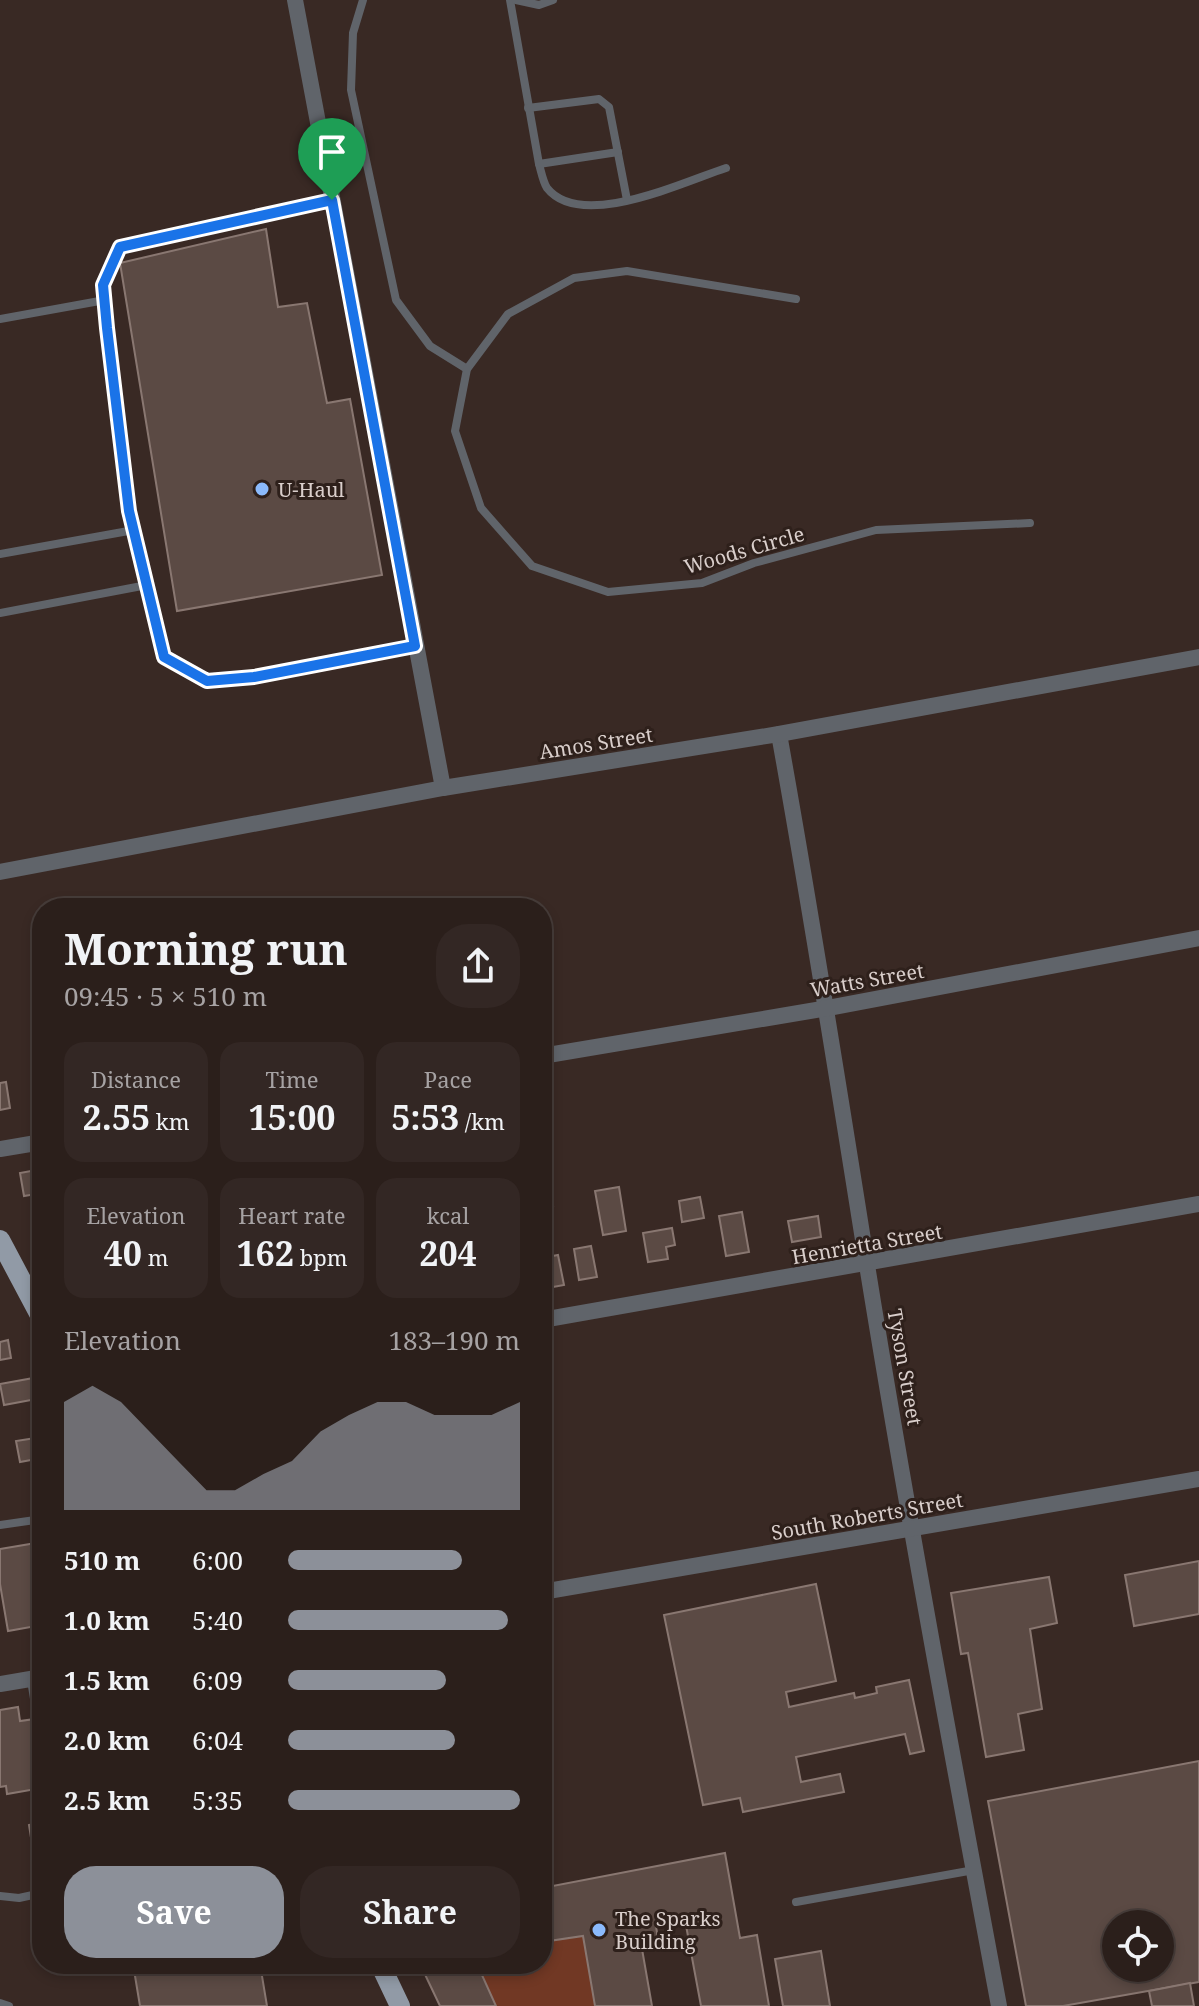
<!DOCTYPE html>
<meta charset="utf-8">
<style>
body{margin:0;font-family:"Noto Serif",serif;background:#332724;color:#f1f3f6;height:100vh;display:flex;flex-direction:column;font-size:30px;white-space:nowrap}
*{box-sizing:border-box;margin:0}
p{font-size:26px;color:#a6a2a3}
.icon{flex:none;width:44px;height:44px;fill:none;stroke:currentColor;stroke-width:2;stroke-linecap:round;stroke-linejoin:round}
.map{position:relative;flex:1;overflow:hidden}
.panel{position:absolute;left:32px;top:898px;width:520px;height:1076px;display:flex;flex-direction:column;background:#2b1f1b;border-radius:32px;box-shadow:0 4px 12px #0003,0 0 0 2px #473d3a}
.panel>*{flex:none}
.buttons{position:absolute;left:1102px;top:1910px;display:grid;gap:16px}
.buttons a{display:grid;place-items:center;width:72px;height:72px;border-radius:50%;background:#2b1f1b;box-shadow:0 4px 12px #0003,0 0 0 2px #473d3a;font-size:40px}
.pin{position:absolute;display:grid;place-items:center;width:68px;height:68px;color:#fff;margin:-82px -34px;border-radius:50% 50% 50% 0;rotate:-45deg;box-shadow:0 0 8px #0007}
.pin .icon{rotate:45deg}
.round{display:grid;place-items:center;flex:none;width:84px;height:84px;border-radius:32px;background:#332724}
.head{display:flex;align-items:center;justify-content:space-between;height:136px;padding:0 32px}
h1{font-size:44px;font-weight:700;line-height:60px}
.stats{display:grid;grid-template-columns:repeat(3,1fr);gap:12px;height:136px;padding:8px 32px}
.stats div{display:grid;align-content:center;border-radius:20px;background:#332724;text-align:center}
.stats b{font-size:34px;font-weight:700}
.stats small{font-size:22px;font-weight:400}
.stats p{font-size:22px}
.chart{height:224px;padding:16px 32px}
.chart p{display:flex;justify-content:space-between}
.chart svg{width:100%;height:144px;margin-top:8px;fill:#8c9099;opacity:.7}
.cta{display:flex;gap:16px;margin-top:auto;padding:16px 32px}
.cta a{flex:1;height:92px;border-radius:32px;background:#8c9099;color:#fff;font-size:32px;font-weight:700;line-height:92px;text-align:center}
.cta a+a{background:#332724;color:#f1f3f6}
ul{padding:0 32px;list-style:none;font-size:26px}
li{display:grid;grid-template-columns:128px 96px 1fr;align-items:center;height:60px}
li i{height:20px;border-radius:10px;background:#8c9099}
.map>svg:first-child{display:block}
.green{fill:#713824}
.building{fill:#5b4a44;stroke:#897771;stroke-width:2;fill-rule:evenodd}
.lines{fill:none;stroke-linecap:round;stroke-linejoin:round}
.service{stroke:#60646a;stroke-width:8}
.minor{stroke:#60646a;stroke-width:16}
.primary{stroke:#919aa6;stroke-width:20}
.route-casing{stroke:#fff;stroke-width:16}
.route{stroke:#1a73e8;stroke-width:10}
.poi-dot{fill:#8bbafc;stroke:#2e201b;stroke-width:3}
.labels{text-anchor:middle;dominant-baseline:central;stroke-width:6;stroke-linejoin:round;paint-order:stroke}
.poi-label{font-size:20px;fill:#d9cecb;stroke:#2e201b;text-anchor:start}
.street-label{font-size:20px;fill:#d9cecb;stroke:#2e201b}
</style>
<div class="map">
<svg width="1199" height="2006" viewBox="0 0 1199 2006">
<rect width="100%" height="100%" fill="#392924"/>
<!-- green -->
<path class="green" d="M583,1936L595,2006H496L477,1964H542V1942Z"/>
<!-- building -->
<g class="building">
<path d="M266,229L278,307L307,303L327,403L350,399L382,575L177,611L120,263Z"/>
<path d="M6,1082L10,1108L0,1110V1083Z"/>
<path d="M42,1169V1193L24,1196L20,1173Z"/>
<path d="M619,1187L626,1231L603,1235L595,1191Z"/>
<path d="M550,1191L553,1206L542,1208V1193Z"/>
<path d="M700,1197L704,1218L682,1222L679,1201Z"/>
<path d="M742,1212L749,1252L726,1256L719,1216Z"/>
<path d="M818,1216L821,1237L792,1242L788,1221Z"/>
<path d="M672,1228L675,1245L666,1247L668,1259L648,1262L643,1233Z"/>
<path d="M591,1246L597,1277L579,1280L574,1249Z"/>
<path d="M558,1255L564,1285L542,1289V1258Z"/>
<path d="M8,1340L11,1358L0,1360V1342Z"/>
<path d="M39,1377L42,1398L4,1405L0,1384Z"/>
<path d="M42,1437V1458L20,1462L16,1441Z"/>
<path d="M42,1542V1625L8,1631L0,1584V1549Z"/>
<path d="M1199,1561V1614L1134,1626L1125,1575Z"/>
<path d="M1049,1577L1057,1623L1030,1629L1042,1709L1018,1714L1024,1750L986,1757L968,1653L961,1654L951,1593Z"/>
<path d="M816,1584L836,1681L786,1692L789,1707L854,1693L855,1698L877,1693L876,1687L909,1680L924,1751L910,1754L905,1734L796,1757L801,1782L840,1774L844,1792L743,1812L740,1798L703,1805L664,1615Z"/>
<path d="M18,1707L20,1721L42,1718V1788L7,1794L6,1786L0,1787V1710Z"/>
<path d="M1199,1761V1982L1063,2006H1026L988,1801ZM1116,1924H1160V1968H1116Z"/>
<path d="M42,1822V1881L38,1882L29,1825Z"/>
<path d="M725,1853L740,1938L757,1935L769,2006H701L685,1920L656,1926L659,1946L642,1949L652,2006H595L583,1936L542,1942V1888Z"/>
<path d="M821,1951L830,2006H783L775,1959Z"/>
<path d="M133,1964H260L267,2006H140Z"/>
<path d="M420,1964H477L496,2006H440Z"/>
<path d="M1190,1983L1194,2006H1152L1149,1991Z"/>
</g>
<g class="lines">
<!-- service -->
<g class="service">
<path d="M363,0L353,33L351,90L396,300L430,346L467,369"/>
<path d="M510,0L539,164C541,171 543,182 547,188C581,231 683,182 726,168"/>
<path d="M516,0L539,5L553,0"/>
<path d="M528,108L599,99L609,107L627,200"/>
<path d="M539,164L618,152"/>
<path d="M332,200L120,247L103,285L107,328L129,511L164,657L207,681L254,677L415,646"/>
<path d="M796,299L627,271L574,278L508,314L467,369L455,431L481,508L532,566L608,592L702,583L754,563L876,530L1030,523"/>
<path d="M0,319L105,300"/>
<path d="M0,554L134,530"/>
<path d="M0,613L147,585"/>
<path d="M0,1525L42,1519"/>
<path d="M31,1680L34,1699L42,1704"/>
<path d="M0,1896L19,1898L42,1893"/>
<path d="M796,1902L974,1870"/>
<path d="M0,2003L9,2006"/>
</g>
<!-- minor -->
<g class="minor">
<path d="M295,0L443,788"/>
<path d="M779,734C811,911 839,1088 867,1265C907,1513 953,1759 999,2006"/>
<path d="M0,872L443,788L779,734L1199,657"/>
<path d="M542,1056L828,1008L1199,938"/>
<path d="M0,1149L42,1142"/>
<path d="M542,1320L1199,1204"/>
<path d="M542,1592L1199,1479"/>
<path d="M0,1684L42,1677"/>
</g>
<!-- primary -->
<g class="primary">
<path d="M0,1240L42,1319"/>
<path d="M380,1964L400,2006"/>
</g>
</g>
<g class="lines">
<defs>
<path id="route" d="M332,200L415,646L254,677L207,681L164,657L129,511L107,328L103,285L120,247Z"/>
</defs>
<!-- route casing -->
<use href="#route" class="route-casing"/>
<!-- route -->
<use href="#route" class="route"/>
</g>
<!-- markers -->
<g class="poi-dot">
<circle cx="262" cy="489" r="8"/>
<circle cx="599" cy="1930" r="8"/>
</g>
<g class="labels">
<!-- poi labels -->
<g class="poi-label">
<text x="278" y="489">U-Haul</text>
<text x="615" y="1918">The Sparks<tspan x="615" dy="23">Building</tspan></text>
</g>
<!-- street labels -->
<g class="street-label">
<text transform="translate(744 550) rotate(-16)">Woods Circle</text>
<text transform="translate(596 743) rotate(-9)">Amos Street</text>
<text transform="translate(867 980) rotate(-10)">Watts Street</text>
<text transform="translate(867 1244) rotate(-10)">Henrietta Street</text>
<text transform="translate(905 1367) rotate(80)">Tyson Street</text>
<text transform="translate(867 1516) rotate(-10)">South Roberts Street</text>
</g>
</g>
</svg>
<div class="buttons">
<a><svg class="icon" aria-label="locate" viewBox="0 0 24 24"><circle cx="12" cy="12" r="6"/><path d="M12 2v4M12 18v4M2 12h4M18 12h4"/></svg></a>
</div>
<div class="pin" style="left:332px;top:200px;background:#1e9e55"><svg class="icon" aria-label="arrive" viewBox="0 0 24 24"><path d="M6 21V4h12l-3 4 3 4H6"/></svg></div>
<section class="panel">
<div class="head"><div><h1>Morning run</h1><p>09:45 · 5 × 510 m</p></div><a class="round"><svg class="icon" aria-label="share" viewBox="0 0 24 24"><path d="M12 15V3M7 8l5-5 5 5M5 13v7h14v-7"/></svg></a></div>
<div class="stats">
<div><p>Distance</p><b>2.55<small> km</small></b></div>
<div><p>Time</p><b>15:00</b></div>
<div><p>Pace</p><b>5:53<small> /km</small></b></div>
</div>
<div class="stats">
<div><p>Elevation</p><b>40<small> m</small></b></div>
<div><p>Heart rate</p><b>162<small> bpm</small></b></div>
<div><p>kcal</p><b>204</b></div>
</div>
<div class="chart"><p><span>Elevation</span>183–190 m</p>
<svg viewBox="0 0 160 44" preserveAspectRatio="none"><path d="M0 44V11L10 6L20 11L30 20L40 29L50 38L60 38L70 33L80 29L90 20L100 15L110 11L120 11L130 15L140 15L150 15L160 11V44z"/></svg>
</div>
<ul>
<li><b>510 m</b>6:00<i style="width:75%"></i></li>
<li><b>1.0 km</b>5:40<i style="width:95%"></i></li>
<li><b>1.5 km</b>6:09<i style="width:68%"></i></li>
<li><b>2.0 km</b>6:04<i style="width:72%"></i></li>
<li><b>2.5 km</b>5:35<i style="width:100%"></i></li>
</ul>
<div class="cta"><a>Save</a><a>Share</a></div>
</section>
</div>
